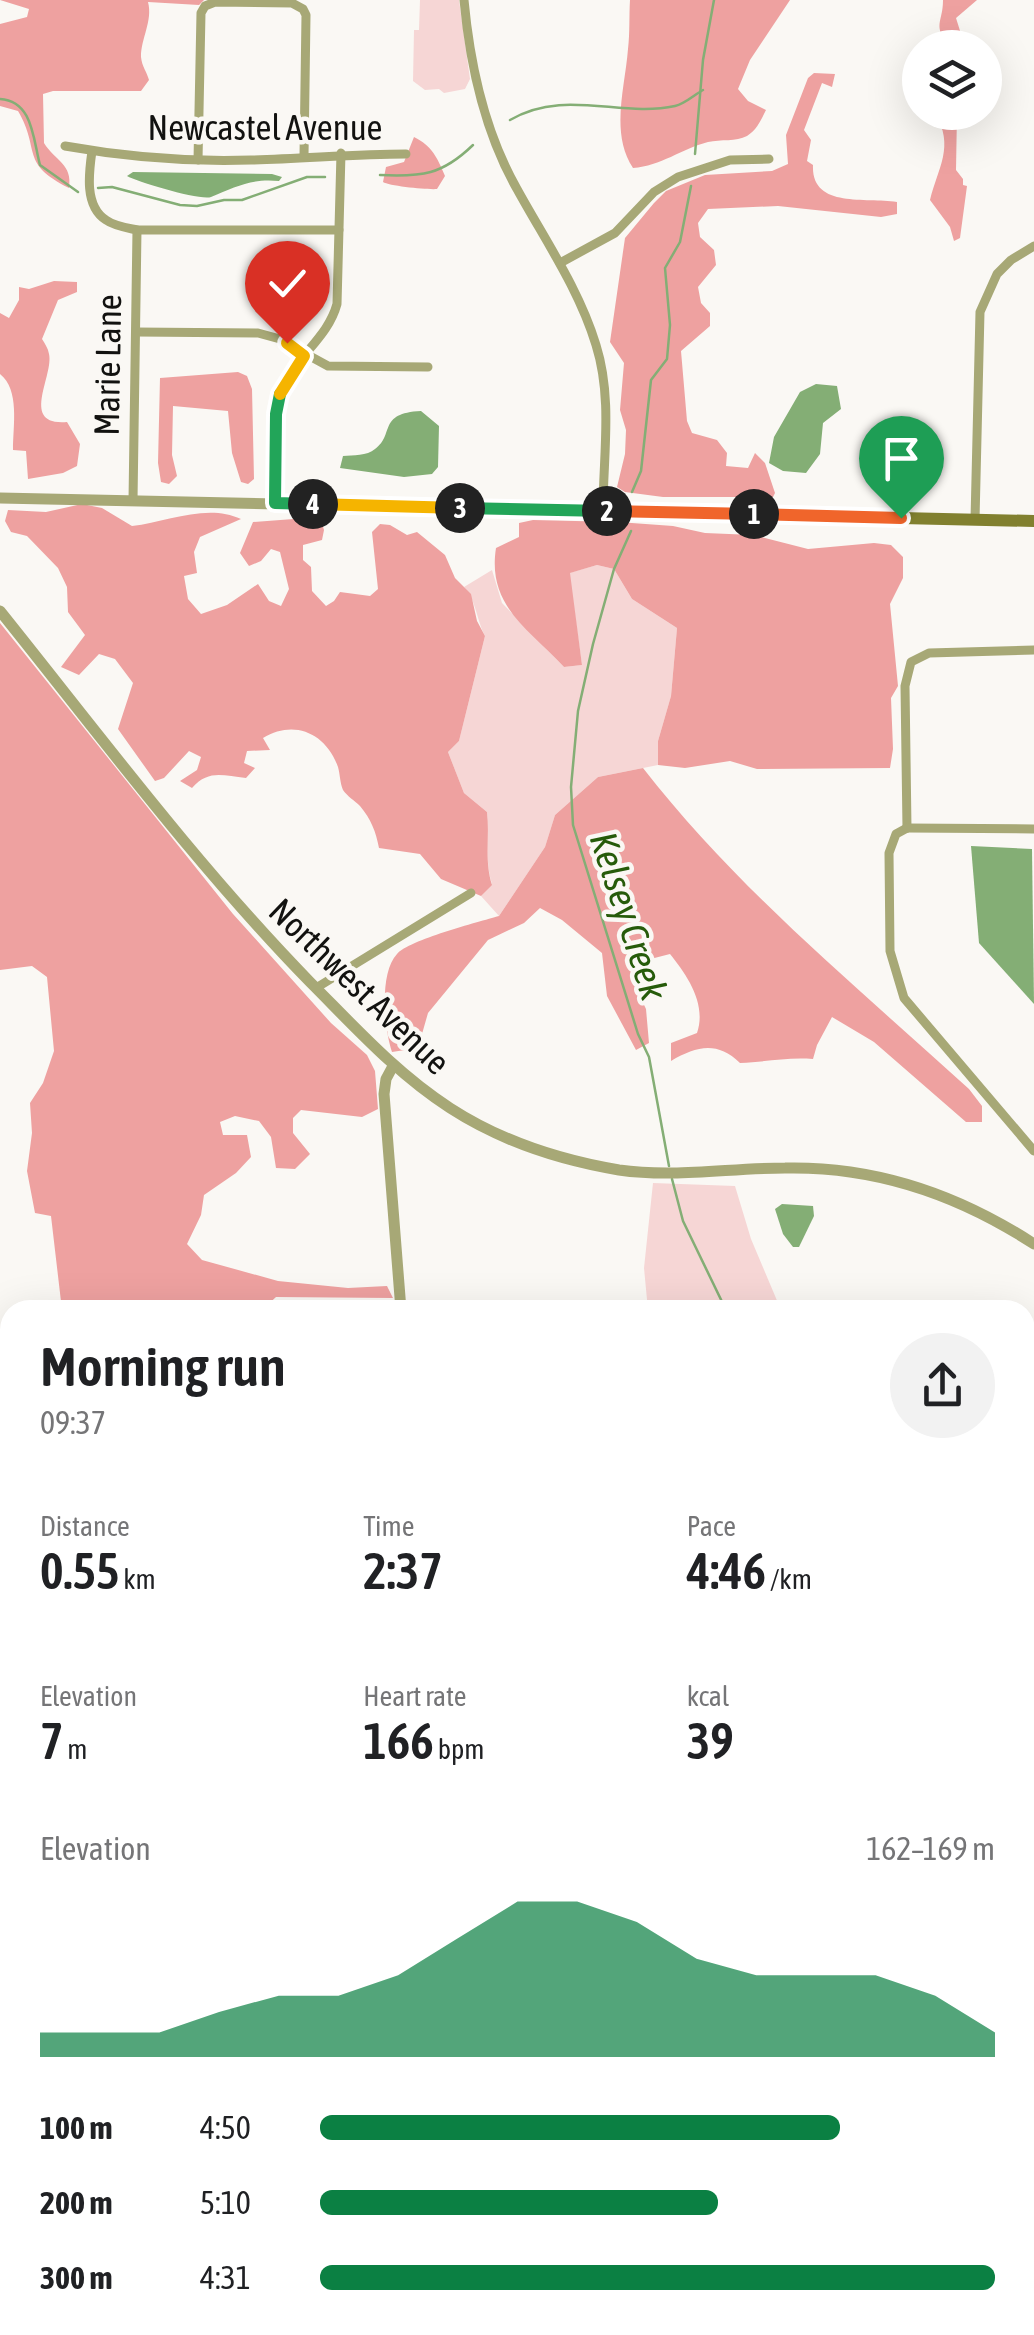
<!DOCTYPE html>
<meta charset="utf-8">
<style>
body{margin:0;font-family:"Asap Condensed",sans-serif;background:#f2f2f2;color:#202124;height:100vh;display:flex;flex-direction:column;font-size:38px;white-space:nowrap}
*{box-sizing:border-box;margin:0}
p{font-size:32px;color:#757577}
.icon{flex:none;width:55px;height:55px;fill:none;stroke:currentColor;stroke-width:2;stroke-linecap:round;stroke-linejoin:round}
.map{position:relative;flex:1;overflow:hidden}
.side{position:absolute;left:0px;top:1300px;width:1035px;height:1035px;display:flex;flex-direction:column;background:#fff;border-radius:30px 30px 0 0;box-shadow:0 10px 40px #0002}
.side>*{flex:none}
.controls{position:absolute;left:902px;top:30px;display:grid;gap:20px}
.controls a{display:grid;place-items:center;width:100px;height:100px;border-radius:50%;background:#fff;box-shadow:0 10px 40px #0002;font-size:50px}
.pin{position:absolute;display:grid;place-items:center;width:85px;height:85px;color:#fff;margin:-102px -42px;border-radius:50% 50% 50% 0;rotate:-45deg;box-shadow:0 0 10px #0007}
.pin .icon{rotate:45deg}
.km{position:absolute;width:50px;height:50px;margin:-25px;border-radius:50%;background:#222;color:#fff;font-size:28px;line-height:50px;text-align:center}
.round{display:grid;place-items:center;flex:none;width:105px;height:105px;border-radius:52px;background:#f2f2f2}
.headline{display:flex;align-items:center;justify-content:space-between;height:170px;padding:0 40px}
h1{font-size:55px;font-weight:600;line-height:75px}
.metrics{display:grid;grid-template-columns:repeat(3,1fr);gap:15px;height:170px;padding:10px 40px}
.metrics div{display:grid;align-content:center}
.metrics b{font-size:50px;font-weight:600}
.metrics small{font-size:28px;font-weight:400}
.metrics p{font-size:28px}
.chart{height:280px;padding:20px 40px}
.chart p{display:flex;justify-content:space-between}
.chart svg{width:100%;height:180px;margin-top:10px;fill:#0b8043;opacity:.7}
ul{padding:0 40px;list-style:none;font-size:32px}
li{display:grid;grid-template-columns:160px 120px 1fr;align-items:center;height:75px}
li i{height:25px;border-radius:12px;background:#0b8043}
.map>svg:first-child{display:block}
.green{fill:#f6d6d5}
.forest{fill:#eea1a0}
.water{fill:#84ae75}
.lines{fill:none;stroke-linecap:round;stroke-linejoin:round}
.stream{stroke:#84ae75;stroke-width:2.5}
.minor{stroke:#a7a876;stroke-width:9}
.tertiary{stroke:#a7a876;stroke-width:11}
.secondary{stroke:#81802f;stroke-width:12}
.split-1-casing{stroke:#fff;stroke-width:20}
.split-2-casing{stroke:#fff;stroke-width:20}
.split-3-casing{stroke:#fff;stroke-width:20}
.split-4-casing{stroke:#fff;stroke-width:20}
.split-5-casing{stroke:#fff;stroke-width:20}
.split-6-casing{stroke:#fff;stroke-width:20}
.split-1{stroke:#f0652b;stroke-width:12}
.split-2{stroke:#f0652b;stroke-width:12}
.split-3{stroke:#22a559;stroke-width:12}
.split-4{stroke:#f5b400;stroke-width:12}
.split-5{stroke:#22a559;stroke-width:12}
.split-6{stroke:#f5b400;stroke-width:12}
.labels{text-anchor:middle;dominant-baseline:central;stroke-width:9;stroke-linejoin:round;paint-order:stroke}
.street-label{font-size:35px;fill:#121210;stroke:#faf8f4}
.water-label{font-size:38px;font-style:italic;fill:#265b0a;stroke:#faf8f4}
</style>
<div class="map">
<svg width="1034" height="2335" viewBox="0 0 1034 2335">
<rect width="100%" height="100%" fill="#faf8f4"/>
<!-- green -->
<g class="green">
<path d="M420,0H459L470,79L465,89L444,93L439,89L425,90L413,81L414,30H419Z"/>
<path d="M597,565L614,569L632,599L677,628L671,696L658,741V765L598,777L555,815L545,847L499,916L481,896L492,884C484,860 490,837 487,812L464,793L448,752L459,741L485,636C477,621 476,600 464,587L492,570L502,603L564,667L582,665L569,573Z"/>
<path d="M653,1183L735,1186L751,1239L781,1310H648L644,1268Z"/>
<path d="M1025,1516L1034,1527V1772L1025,1782Z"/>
<path d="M628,2325H775L777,2335H629Z"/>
<path d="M830,2325H975V2335H832Z"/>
</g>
<!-- forest -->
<g class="forest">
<path d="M0,0H204L199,5L148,2C153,21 141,38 141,57C142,67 147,72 149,80L141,91H53L43,94L44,143C55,161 73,164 69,188C19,163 41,150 18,111L0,106V24L27,17L29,9Z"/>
<path d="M630,0H790L750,60L738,89L748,101L766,110C761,120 757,130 747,136C736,142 721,139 708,142C681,149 661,166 633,168C610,133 625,88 628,49C630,33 629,16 630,0Z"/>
<path d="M943,0H977L956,18L961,34V47H949C932,24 943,23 943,0Z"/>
<path d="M814,73L835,74L832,87L822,83L804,130L811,140L807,161L813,165C811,209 865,197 897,202V214L881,217L778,206L708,209L698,223L700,237L714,250L716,265L698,287L701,303L710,313V326L681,351L687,421L692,433L717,440L727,453L726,466L748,468L755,453L765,463L775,493L773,497H663L625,492L617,487L625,454L626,430L620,410L624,363L610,342L625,238L654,203L666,191L705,175L772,171L788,164L786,135L808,78Z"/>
<path d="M935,113H957L956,170L963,179V185L967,186L960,238L954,241L950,227L930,200C938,167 955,147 935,113Z"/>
<path d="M414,137C432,146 437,157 445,176L437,189C429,190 389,186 383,182L386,167L404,162Z"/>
<path d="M54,281L77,282V292L58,300L42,339C45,344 48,348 49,354C54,376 19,426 67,422L80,444L77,466L63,473L28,479L26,451L13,450C13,425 20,390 0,374V313L9,318L19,300V287L29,289Z"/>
<path d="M238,372L247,376L252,389L254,479L248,484L241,482L232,453L228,411L173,406L172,455L177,476L169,484L161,482L158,463L160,378Z"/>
<path d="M82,504L102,508L132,526C167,522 207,503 241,519L200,537L194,552L197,573L184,576L188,599L201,614L227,605L258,584L269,601L281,606L289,589L280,552L271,549L261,561L249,566L240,553L253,522L320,517L324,530L322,540L303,545V560L311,567L312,591L326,606L334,601L340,592L370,596L378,589L372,532L380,524L390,525L407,535L417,532L445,555L455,578L471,594L477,621L485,636L459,741L448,752L464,793L487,812C490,837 484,860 492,885L481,896L441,879L420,854L379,848C376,832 371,819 360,806C355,801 347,796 343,790C340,783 340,774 338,767C326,733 294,719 263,738L270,750L247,751L244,763L255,768L246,778C223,776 209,769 192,788L180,781L197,770L201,757L189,751L164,778L155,781L118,729L133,683L115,659L99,654L79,675L61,667L85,635L68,612L67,587L58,568L27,536L11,532L5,521L8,510L46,512Z"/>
<path d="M533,520L618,522L673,526L705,533L753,535L808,549L874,543L891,545L903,557V578L890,604L898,686L891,698L893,749L890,768L757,769L730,761L685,768L658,765V741L671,696L677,628L632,599L614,569L597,565L570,573L582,665L564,667C528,628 487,606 496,548L519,537V523Z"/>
<path d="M0,623L233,914L331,1023L367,1055L375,1071L378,1109L362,1117L301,1110L293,1118V1133L310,1154L295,1169L276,1168L271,1137L259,1121L235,1116L220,1122L223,1135H247L251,1157L236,1173L204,1195L201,1215L187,1244L202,1260L278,1281L348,1288L387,1286L393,1298L276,1297L262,1310H62L51,1216L35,1213L27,1171L32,1133L30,1103L43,1083L54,1051L47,977L32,966L0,970Z"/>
<path d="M643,768C737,889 856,986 969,1089L982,1106V1122H966L874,1042L832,1017L817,1045L813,1059C787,1057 766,1062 740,1063C717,1041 697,1046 671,1061V1043L697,1033C707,1004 687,975 670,954L635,963L633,982L646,1009L649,1043L636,1050L607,996L602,953L562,920L540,908L524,923L488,940L428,1013L418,1048L392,1052C384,1028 379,973 397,954C409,940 478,922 499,916L545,847L555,815L598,777Z"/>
<path d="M1034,1352V1478L1025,1485V1365Z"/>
<path d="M1034,1772V1972L1025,1975V1782Z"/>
<path d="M10,2039V2229L0,2231V2040Z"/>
</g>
<!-- water -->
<g class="water">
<path d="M133,172L272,174L282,177L279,181C252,178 235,187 211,197C201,201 138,182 127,176Z"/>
<path d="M816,384L837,386L841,409L823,423L820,454L806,473L783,471L769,463L774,437L800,392Z"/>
<path d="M421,411L439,426L438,467L432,474L404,477L340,468L343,456C353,455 367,456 375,449C395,435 377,413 421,411Z"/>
<path d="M971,846L1032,849L1034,1004L979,943Z"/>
<path d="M782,1204L813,1206L814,1216L799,1247H793L783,1234L775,1209Z"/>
</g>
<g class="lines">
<!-- stream -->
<g class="stream">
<path d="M0,99C33,101 33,139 40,165L78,192"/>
<path d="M510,120C564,88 621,118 675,106C685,104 694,95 703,90"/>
<path d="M695,154L703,60L714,0"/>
<path d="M380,175C422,177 442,175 473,145"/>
<path d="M98,188L112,187L180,205L197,206L224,200H242L307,177H325"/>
<path d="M632,492L641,471L651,380L667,359L670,325L665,268L680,242L691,186"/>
<path d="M631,531L614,569L593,644L578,711L571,787L573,825L638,1034L649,1057L669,1166"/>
<path d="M672,1179L683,1221L726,1310"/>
<path d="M816,2325L818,2335"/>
</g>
<!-- minor -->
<g class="minor">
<path d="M464,0C470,65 484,131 517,189C545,240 579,289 596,345C613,399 603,456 603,511"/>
<path d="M65,146C126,157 189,162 251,160C303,159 354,154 406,154"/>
<path d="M92,151C89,172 84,206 106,220C114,226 128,228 137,230H339"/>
<path d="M198,160L201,13L205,6L215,2L292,3L303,9L306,15L304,156"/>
<path d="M560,263L615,233L654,192L678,177L730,160L769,159"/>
<path d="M136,332L258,333L280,339L304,356"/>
<path d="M306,354L328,366L428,367"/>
<path d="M133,501L137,230"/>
<path d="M275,503C276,466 268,418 285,384C299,354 328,337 337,304L341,153"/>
<path d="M975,520L980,312L997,274L1011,260L1034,246"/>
<path d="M907,828L896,834L889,853L890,951L904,998L1034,1151"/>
<path d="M907,828L905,686L911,662L929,653L1034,650"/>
<path d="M907,828L1034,829"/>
<path d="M316,988L471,893"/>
<path d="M1025,2051H1034"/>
<path d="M260,2325L295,2335"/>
<path d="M447,2325L519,2332"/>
<path d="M306,2335L342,2325"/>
</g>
<!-- tertiary -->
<g class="tertiary">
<path d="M0,498L603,511"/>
<path d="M0,611C101,737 197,866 310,982C355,1027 396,1073 450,1108C501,1141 559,1160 619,1170C675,1178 729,1168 785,1168C875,1166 959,1195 1034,1244"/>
<path d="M393,1066L386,1079L384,1094L401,1310"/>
<path d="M519,2335L520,2325"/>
</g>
<!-- secondary -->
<path class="secondary" d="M603,511L1034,521"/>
</g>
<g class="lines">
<defs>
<path id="split-1" d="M754,514L901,518"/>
<path id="split-2" d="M607,511L754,514"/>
<path id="split-3" d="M460,508L607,511"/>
<path id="split-4" d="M313,504L460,508"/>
<path id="split-5" d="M280,394L276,414L275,503L313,504"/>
<path id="split-6" d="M280,394L304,356L287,343"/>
</defs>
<!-- split-1 casing -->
<use href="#split-1" class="split-1-casing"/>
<!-- split-2 casing -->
<use href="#split-2" class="split-2-casing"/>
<!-- split-3 casing -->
<use href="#split-3" class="split-3-casing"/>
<!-- split-4 casing -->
<use href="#split-4" class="split-4-casing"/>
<!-- split-5 casing -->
<use href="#split-5" class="split-5-casing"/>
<!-- split-6 casing -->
<use href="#split-6" class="split-6-casing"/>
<!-- split-1 -->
<use href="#split-1" class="split-1"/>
<!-- split-2 -->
<use href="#split-2" class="split-2"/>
<!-- split-3 -->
<use href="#split-3" class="split-3"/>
<!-- split-4 -->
<use href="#split-4" class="split-4"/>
<!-- split-5 -->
<use href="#split-5" class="split-5"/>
<!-- split-6 -->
<use href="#split-6" class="split-6"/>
</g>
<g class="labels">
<!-- street labels -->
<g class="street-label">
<text x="265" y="127">Newcastel Avenue</text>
<text transform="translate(107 365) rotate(-89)">Marie Lane</text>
<text transform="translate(360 986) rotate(44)">Northwest Avenue</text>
</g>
<!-- water labels -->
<g class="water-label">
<text transform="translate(629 916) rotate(72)">Kelsey Creek</text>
</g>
</g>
</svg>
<div class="controls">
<a><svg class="icon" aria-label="layers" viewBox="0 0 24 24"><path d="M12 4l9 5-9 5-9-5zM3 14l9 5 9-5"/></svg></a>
</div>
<div class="pin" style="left:901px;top:518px;background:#1e9e55"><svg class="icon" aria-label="arrive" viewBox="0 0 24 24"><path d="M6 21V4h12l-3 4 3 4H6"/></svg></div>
<div class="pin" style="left:287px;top:343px;background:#d93025"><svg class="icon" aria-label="check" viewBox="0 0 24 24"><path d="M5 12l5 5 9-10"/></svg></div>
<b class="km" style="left:754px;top:514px">1</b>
<b class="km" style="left:607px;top:511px">2</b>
<b class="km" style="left:460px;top:508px">3</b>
<b class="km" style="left:313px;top:504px">4</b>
<section class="side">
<div class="headline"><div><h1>Morning run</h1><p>09:37</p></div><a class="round"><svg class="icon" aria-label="share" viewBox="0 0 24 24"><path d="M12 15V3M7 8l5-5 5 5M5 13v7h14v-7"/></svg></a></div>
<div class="metrics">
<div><p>Distance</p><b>0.55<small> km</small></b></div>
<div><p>Time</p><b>2:37</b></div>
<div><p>Pace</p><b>4:46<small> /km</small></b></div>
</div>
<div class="metrics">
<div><p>Elevation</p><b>7<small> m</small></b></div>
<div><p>Heart rate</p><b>166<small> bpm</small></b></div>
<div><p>kcal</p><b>39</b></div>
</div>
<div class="chart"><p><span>Elevation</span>162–169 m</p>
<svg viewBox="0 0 160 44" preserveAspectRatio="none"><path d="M0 44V38L10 38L20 38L30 33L40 29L50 29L60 24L70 15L80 6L90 6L100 11L110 20L120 24L130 24L140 24L150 29L160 38V44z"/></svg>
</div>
<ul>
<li><b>100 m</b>4:50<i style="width:77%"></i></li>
<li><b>200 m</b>5:10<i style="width:59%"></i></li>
<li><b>300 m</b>4:31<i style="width:100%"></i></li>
</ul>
</section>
</div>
